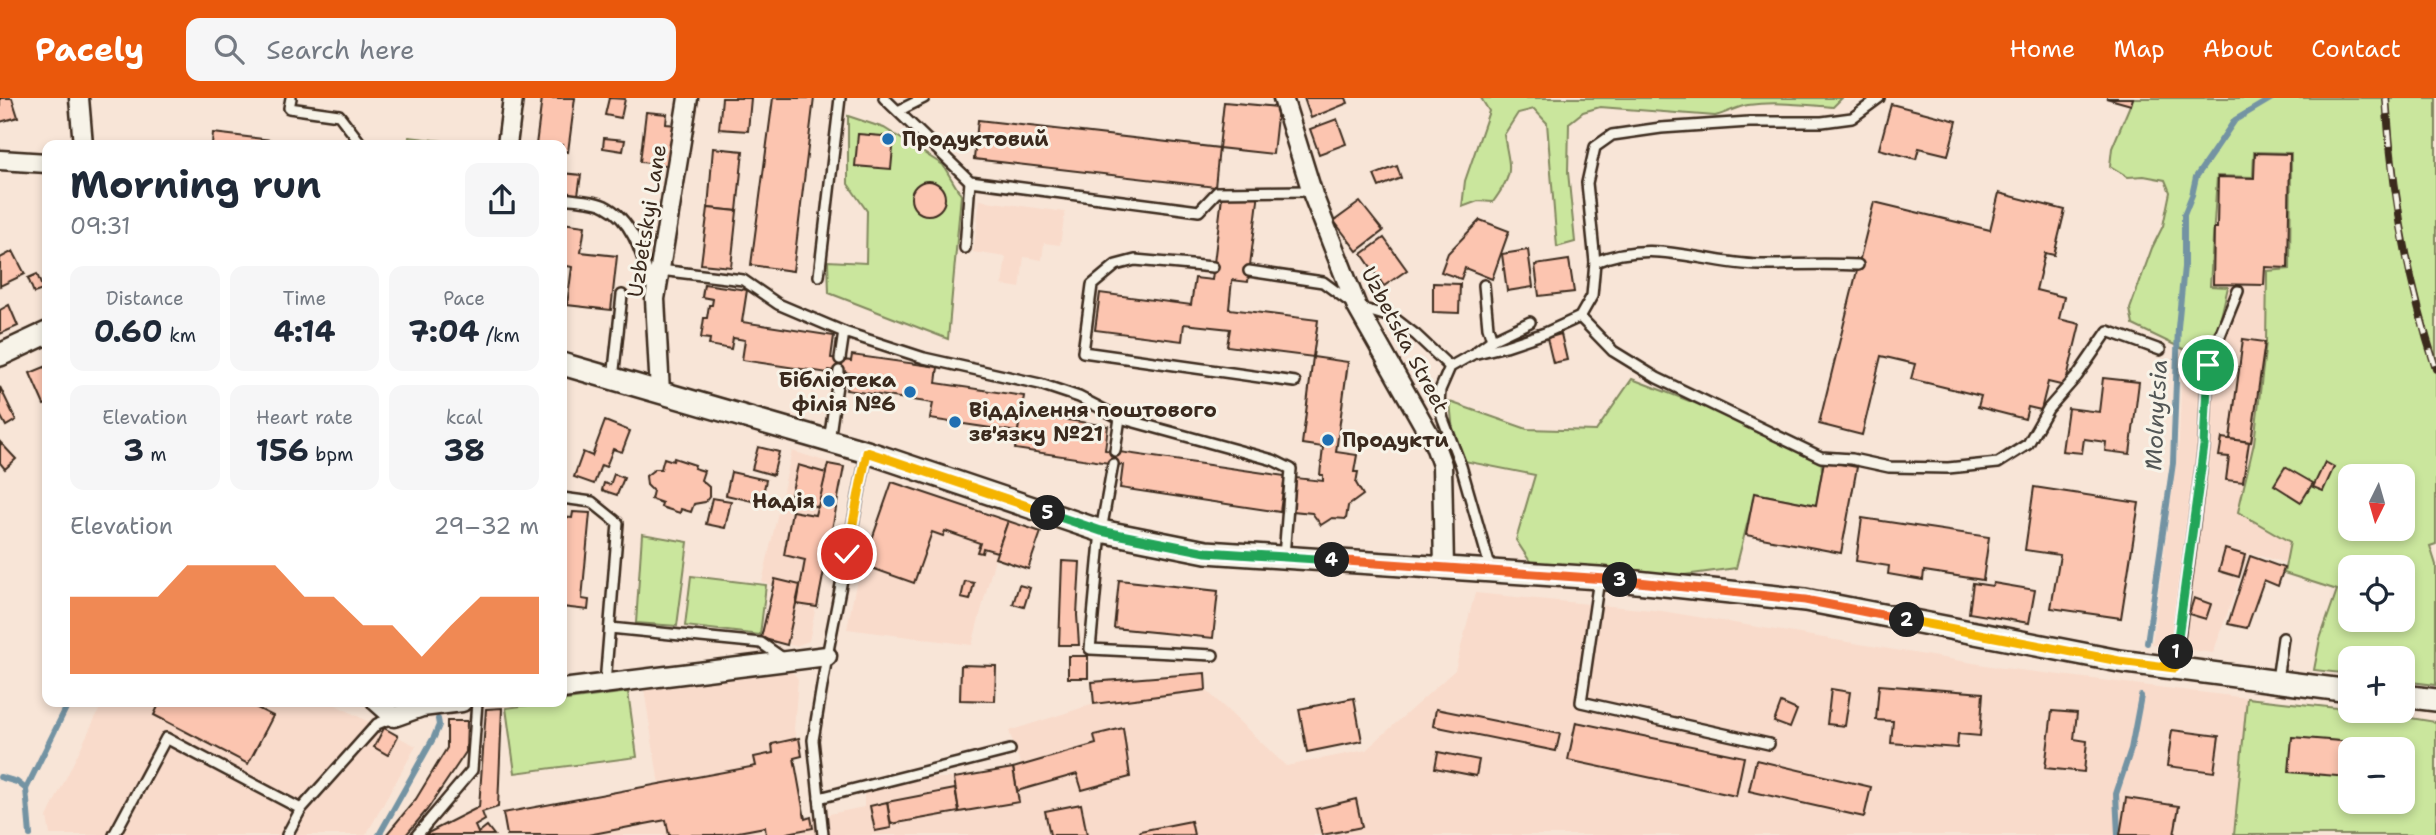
<!DOCTYPE html>
<meta charset="utf-8">
<style>
body{margin:0;font-family:"Shantell Sans",sans-serif;background:#f6f6f7;color:#1f2937;height:100vh;display:flex;flex-direction:column;font-size:26px;white-space:nowrap}
*{box-sizing:border-box;margin:0}
p{font-size:23px;color:#747a83}
.icon{flex:none;width:38px;height:38px;fill:none;stroke:currentColor;stroke-width:2;stroke-linecap:round;stroke-linejoin:round}
.map{position:relative;flex:1;overflow:hidden}
.side{position:absolute;left:42px;top:42px;width:525px;height:567px;display:flex;flex-direction:column;background:#fff;border-radius:14px;box-shadow:0 4px 10px #0003}
.side>*{flex:none}
.needle{width:46px;rotate:185deg}
.controls{position:absolute;left:2338px;top:366px;display:grid;gap:14px}
.controls a{display:grid;place-items:center;width:77px;height:77px;border-radius:14px;background:#fff;box-shadow:0 4px 10px #0003;font-size:35px}
.pin{position:absolute;display:grid;place-items:center;width:60px;height:60px;color:#fff;margin:-30px;border:4px solid #fff;border-radius:50%;box-shadow:0 2px 7px #0007}
.km{position:absolute;width:35px;height:35px;margin:-18px;border-radius:50%;background:#222;color:#fff;font-size:19px;line-height:35px;text-align:center}
.round{display:grid;place-items:center;flex:none;width:74px;height:74px;border-radius:14px;background:#f6f6f7}
.summary{display:flex;align-items:center;justify-content:space-between;height:119px;padding:0 28px}
h1{font-size:38px;font-weight:700;line-height:52px}
.figures{display:grid;grid-template-columns:repeat(3,1fr);gap:10px;height:119px;padding:7px 28px}
.figures div{display:grid;align-content:center;border-radius:14px;background:#f6f6f7;text-align:center}
.figures b{font-size:30px;font-weight:700}
.figures small{font-size:19px;font-weight:400}
.figures p{font-size:19px}
.chart{height:196px;padding:14px 28px}
.chart p{display:flex;justify-content:space-between}
.chart svg{width:100%;height:126px;margin-top:7px;fill:#ea580c;opacity:.7}
header{display:flex;align-items:center;gap:42px;box-sizing:border-box;height:98px;padding:0 35px;background:#ea580c;color:#fff}
header strong{font-size:33px}
nav{display:flex;gap:38px;margin-inline-start:auto;font-size:24px}
.search{width:490px;height:63px;background:#f6f6f7;display:flex;align-items:center;gap:18px;box-sizing:border-box;padding:0 24px;border-radius:14px;color:#747a83;font-size:26px}
.map>svg:first-child{display:block}
.built{fill:#f9dbcb}
.green{fill:#cae69d;stroke:#82885e;stroke-width:2;fill-rule:evenodd}
.lines{fill:none;stroke-linecap:round;stroke-linejoin:round}
.stream{stroke:#7393a3;stroke-width:6}
.building{fill:#fcc5b0;stroke:#3b2a1e;stroke-width:2}
.service-casing{stroke:#3b2a1e;stroke-width:14}
.minor-casing{stroke:#3b2a1e;stroke-width:23}
.tertiary-casing{stroke:#3b2a1e;stroke-width:26}
.service{stroke:#f7f3e8;stroke-width:9}
.minor{stroke:#f7f3e8;stroke-width:18}
.tertiary{stroke:#f7f3e8;stroke-width:21}
.rail-casing{stroke:#3b2a1e;stroke-width:8}
.rail{stroke:#f7f3e8;stroke-width:5;stroke-dasharray:16;stroke-linecap:butt}
.split-1-casing{stroke:#fff;stroke-width:14}
.split-2-casing{stroke:#fff;stroke-width:14}
.split-3-casing{stroke:#fff;stroke-width:14}
.split-4-casing{stroke:#fff;stroke-width:14}
.split-5-casing{stroke:#fff;stroke-width:14}
.split-6-casing{stroke:#fff;stroke-width:14}
.split-1{stroke:#22a559;stroke-width:9}
.split-2{stroke:#f5b400;stroke-width:9}
.split-3{stroke:#f0652b;stroke-width:9}
.split-4{stroke:#f0652b;stroke-width:9}
.split-5{stroke:#22a559;stroke-width:9}
.split-6{stroke:#f5b400;stroke-width:9}
.poi-dot{fill:#1f6fb2;stroke:#f7f3e8;stroke-width:2.5}
.labels{text-anchor:middle;dominant-baseline:central;stroke-width:6;stroke-linejoin:round;paint-order:stroke}
.poi-label{font-size:21px;font-weight:bold;fill:#3b2a1e;stroke:#f7f3e8;text-anchor:start}
.street-label{font-size:21px;fill:#3b2a1e;stroke:#f7f3e8}
.water-label{font-size:23px;font-style:italic;fill:#525655;stroke:#f7f3e8}
</style>
<header>
<strong>Pacely</strong>
<div class="search"><svg class="icon" aria-label="search" viewBox="0 0 24 24"><circle cx="10" cy="10" r="6"/><path d="M15 15l6 6"/></svg>Search here</div>
<nav><a>Home</a><a>Map</a><a>About</a><a>Contact</a></nav>
</header>
<div class="map">
<svg width="2436" height="737" viewBox="0 0 2436 737">
<rect width="100%" height="100%" fill="#f8e5d7"/>
<filter id="ink" filterUnits="userSpaceOnUse"><feTurbulence type="fractalNoise" baseFrequency=".0143" numOctaves="2"/><feDisplacementMap in="SourceGraphic" scale="14" xChannelSelector="R" yChannelSelector="G"/><feConvolveMatrix kernelMatrix="1 2 1 2 8 2 1 2 1" color-interpolation-filters="sRGB"/></filter>
<g filter="url(#ink)">
<!-- built -->
<g class="built">
<path d="M2253,54L2291,55L2290,171L2267,173L2266,244L2254,345L2238,414L2290,444L2286,465L2249,455L2213,555L2152,546L2179,342L2183,251L2201,254L2217,236L2228,189L2210,188L2217,78Z"/>
<path d="M980,102L1065,114L1060,147L1044,145L1042,162L1024,159L1020,190L1002,187L1006,159L973,154Z"/>
<path d="M792,353L844,369L809,543L796,548L761,540L774,488L762,484Z"/>
<path d="M892,384L1008,423L995,460L972,547L847,531L855,491Z"/>
<path d="M1475,495L1662,513L2003,570L2247,600L2234,737H507L503,715L659,686L644,591L791,572L798,581L794,631L796,641L799,640L802,658L794,660L805,721L864,709V694L926,680H954L1021,668L1009,633L1094,606L1206,592L1286,668L1366,652L1455,572Z"/>
<path d="M103,604H330L416,648L366,737H50L47,719Z"/>
</g>
<!-- green -->
<g class="green">
<path d="M1481,0H1842L1833,9C1804,7 1776,3 1748,7C1736,9 1727,15 1715,18L1600,9L1583,14L1569,25L1568,74L1575,144L1557,149L1547,25L1534,11L1518,15L1504,37C1510,72 1515,74 1493,104L1478,103L1462,109L1465,83L1489,13Z"/>
<path d="M2133,0H2436V446L2430,448L2436,467V587L2403,583V560H2350V576L2314,572L2320,541L2337,492L2284,475L2290,444L2238,414L2254,345L2266,244L2267,173L2290,171L2291,55L2254,54L2253,79L2217,78L2210,188L2228,189L2217,236L2209,249L2201,254L2183,251L2133,227L2130,211L2152,150L2163,128L2170,94L2165,82L2144,78L2128,79L2110,68L2112,50ZM2350,378H2403V430H2350ZM2350,469H2403V522H2350Z"/>
<path d="M848,18L884,30L943,67L961,97L948,241L829,195L828,163L866,165L867,113L848,86Z"/>
<path d="M409,39L477,47H408Z"/>
<path d="M1632,281L1760,330L1821,359L1822,373L1816,407L1755,395L1736,470L1677,478L1533,468L1516,442L1535,377L1464,363L1453,334L1450,304L1527,331L1596,333Z"/>
<path d="M642,436L688,444L677,528L636,525Z"/>
<path d="M691,478L766,487L760,537L685,528Z"/>
<path d="M628,594L637,659L515,675L506,610Z"/>
<path d="M2247,600L2373,614L2436,624V737H2234ZM2350,651H2403V704H2350Z"/>
</g>
<g class="lines">
<!-- stream -->
<g class="stream">
<path d="M2147,545L2173,365L2178,229L2184,169V117L2192,97L2196,79L2235,22L2272,0"/>
<path d="M0,679L17,684L26,691"/>
<path d="M30,737L26,691L69,604"/>
<path d="M379,737L434,639L439,627L438,621"/>
<path d="M2118,737L2116,696L2131,651L2141,598"/>
</g>
</g>
<!-- building -->
<g class="building">
<path d="M0,0H12L18,19L0,24Z"/>
<path d="M542,0H575L568,54L562,53V47H536Z"/>
<path d="M609,0L625,1L621,20L605,17Z"/>
<path d="M722,0H751L748,33L719,31Z"/>
<path d="M773,0H814L793,173L751,167Z"/>
<path d="M1304,0H1346L1348,5L1311,20Z"/>
<path d="M2106,0H2133L2131,7Z"/>
<path d="M1224,4L1278,9L1273,56L1219,50Z"/>
<path d="M1891,6L1957,23L1948,57L1919,50L1916,61L1879,51Z"/>
<path d="M646,14L667,16L666,26L678,27L673,68L640,64Z"/>
<path d="M1337,21L1346,46L1319,56L1310,31Z"/>
<path d="M978,22L1219,50L1215,89L974,61Z"/>
<path d="M213,35L315,47H212Z"/>
<path d="M858,36L894,39L891,71L855,68Z"/>
<path d="M604,40L625,42L623,53L603,50Z"/>
<path d="M713,50L743,53L737,113L708,110Z"/>
<path d="M2255,55L2290,56L2288,170L2265,169L2264,187L2213,186L2214,130H2217L2218,79L2254,80Z"/>
<path d="M1397,68L1401,80L1379,89L1374,77Z"/>
<path d="M562,75L581,77L578,97L562,96Z"/>
<circle cx="928" cy="100" r="17"/>
<path d="M1223,90L1259,94L1248,184L1232,182L1229,211L1318,222L1313,259L1227,248L1230,231L1184,226L1182,243L1095,232L1100,195L1191,207L1195,180L1212,182Z"/>
<path d="M1999,95L2065,112L2054,157L2045,155L2036,192L2064,199L2059,221L2080,226L2065,288L2048,284L2041,312L2028,309L2025,321L1978,309L1981,298L1911,281L1915,266L1881,258L1862,337L1819,326L1874,104L1990,132Z"/>
<path d="M1360,104L1383,133L1357,153L1334,123Z"/>
<path d="M708,110L737,113L731,169L701,166Z"/>
<path d="M1480,122L1509,133L1492,181L1465,170L1461,181L1441,174L1448,155Z"/>
<path d="M562,125L585,128L581,154L617,158L611,212L567,207L572,169L562,167Z"/>
<path d="M1384,140L1407,172L1384,188L1362,156Z"/>
<path d="M1528,152L1533,189L1507,193L1502,156Z"/>
<path d="M13,153L25,176L0,188V160Z"/>
<path d="M1569,162L1574,194L1539,198L1535,167Z"/>
<path d="M37,176L43,192L34,195L28,180Z"/>
<path d="M1433,185L1460,186L1459,215L1433,214Z"/>
<path d="M704,186L747,192L742,224L834,238L831,260L851,263L852,257L938,269L936,285L1024,298L1018,334L930,321L933,305L846,292L849,275L829,272L828,275L742,262L745,242L733,240L731,251L709,247L710,241L701,240L704,220H707L709,207H712L713,201L702,199Z"/>
<path d="M9,207L18,228L0,236V212Z"/>
<path d="M1561,236L1567,262L1553,265L1547,240Z"/>
<path d="M2243,241L2265,244L2251,344L2230,341Z"/>
<path d="M1313,259L1348,264L1336,354L1357,357L1354,374H1358L1356,385L1363,397L1348,408L1346,421L1332,420L1321,427L1312,415L1293,413L1296,380L1323,383V377H1320L1323,349L1302,346Z"/>
<path d="M47,268V306L44,307L30,275Z"/>
<path d="M2103,280L2139,284L2130,356L2105,353L2106,344L2084,341L2082,355L2062,353L2068,310L2099,314Z"/>
<path d="M0,289L16,322L6,328L0,317Z"/>
<path d="M1021,315L1108,328L1105,352L1285,378L1280,414L1120,390L1123,367L1015,351Z"/>
<path d="M605,323L630,333L622,354L613,351L606,369L601,367L594,386L574,379L583,354L592,358Z"/>
<path d="M2222,340L2249,344L2243,384L2226,382L2229,359L2219,358Z"/>
<path d="M0,344L16,361L5,371L0,365Z"/>
<path d="M758,349L779,354L773,377L752,371Z"/>
<path d="M664,360L673,363L674,360L695,367L694,370L704,373L701,382L709,389V399L705,404L694,406L691,414L681,411L680,415L661,409L662,405L651,401L653,393L647,387L646,378L655,371H661Z"/>
<path d="M1824,363L1857,369L1841,455L1746,437L1754,395L1816,407Z"/>
<path d="M2325,364L2334,369L2323,393L2313,389Z"/>
<path d="M828,366L844,369L817,509L797,506L805,462L784,457L792,413L815,417Z"/>
<path d="M798,367L826,375L818,409L790,401Z"/>
<path d="M2285,369L2313,385L2301,404L2274,387Z"/>
<path d="M731,374L766,382L761,405L726,397Z"/>
<path d="M614,376L624,380L617,397L602,392L604,385L610,387Z"/>
<path d="M892,384L1008,423L997,454L983,450L982,455L977,454L980,445L945,433L943,438L932,434L914,485L863,467Z"/>
<path d="M2034,389L2139,405L2121,520L2051,510L2060,457L2025,452Z"/>
<path d="M712,400L731,403L725,430L706,426Z"/>
<path d="M573,414L590,415L582,501L589,502L588,512L562,509V419L572,420Z"/>
<path d="M1862,420L1989,439L1983,482L1924,473L1923,482L1888,476L1889,468L1856,463Z"/>
<path d="M1008,423L1041,434L1028,471L995,460Z"/>
<path d="M2225,451L2245,457L2239,479L2219,473Z"/>
<path d="M2250,458L2284,470L2278,488L2264,482L2247,530L2228,526Z"/>
<path d="M1062,463L1080,464L1077,517L1079,547H1059Z"/>
<path d="M775,481L800,487L787,547L761,540Z"/>
<path d="M1119,482L1218,493L1213,540L1114,530Z"/>
<path d="M965,483L974,485L970,502L961,500Z"/>
<path d="M1973,485L1992,488L1993,485L2035,492L2029,525L1969,515Z"/>
<path d="M1019,487L1030,490L1024,509L1013,506Z"/>
<path d="M2194,500L2211,506L2206,521L2189,516Z"/>
<rect x="1068" y="558" width="20" height="22"/>
<path d="M961,567L996,568L995,603L960,602Z"/>
<path d="M1205,575L1206,592L1094,606L1092,584Z"/>
<path d="M1879,587L1983,595L1980,638L1958,636L1957,650L1891,645L1893,623L1876,622Z"/>
<path d="M1831,591L1850,594L1845,628L1827,626Z"/>
<path d="M1354,600L1362,643L1307,654L1299,611Z"/>
<path d="M160,604H245L273,618L248,666L154,617Z"/>
<path d="M1781,605L1797,612L1790,630L1774,624Z"/>
<path d="M502,610L498,709L482,714L485,722L475,728L478,735L487,728L494,737H424L479,709L486,611Z"/>
<path d="M1436,611L1560,636L1556,653L1433,628Z"/>
<path d="M2052,613L2077,615L2074,641L2087,643L2084,674L2045,670Z"/>
<path d="M447,623H467L466,654L427,712L406,737H386L416,701L447,650Z"/>
<path d="M1576,624L1744,659L1736,698L1568,662Z"/>
<path d="M384,630L398,638L388,657L374,649Z"/>
<path d="M1123,630L1130,679L1082,692L1077,676L1017,693L1013,670L1096,646L1094,637Z"/>
<path d="M2172,632L2219,638L2214,674L2167,668Z"/>
<path d="M2292,639L2352,644L2349,679L2289,674Z"/>
<path d="M799,640L802,658L794,660L805,721L811,719L813,730L787,735V737H766L765,729L722,737H669L666,722L588,737H507L503,715L756,668L754,659L773,655L772,646Z"/>
<path d="M1438,654L1479,662L1476,678L1435,670Z"/>
<path d="M1756,662L1871,689L1864,719L1749,693Z"/>
<path d="M1013,670L1019,704L959,714L954,680Z"/>
<path d="M955,691L959,714L891,726L887,704Z"/>
<path d="M2126,700L2179,708L2174,737H2120Z"/>
<path d="M1356,701L1362,729L1322,737L1316,711Z"/>
<path d="M887,704L891,730L875,733L870,708Z"/>
<path d="M1081,706L1087,737H1050L1045,713Z"/>
<path d="M1191,723L1194,737H1141L1140,733Z"/>
</g>
<g class="lines">
<defs>
<g id="service">
<path d="M291,0L289,10L339,17L362,47"/>
<path d="M884,0L970,83L1199,113L1217,94L1311,93"/>
<path d="M898,13L924,0"/>
<path d="M562,100C575,102 594,102 605,108C635,123 643,163 653,192"/>
<path d="M965,150L970,83"/>
<path d="M1595,164C1654,139 1701,166 1760,167C1793,167 1825,165 1858,167"/>
<path d="M1213,169L1135,162L1116,167L1092,187L1083,254L1295,284"/>
<path d="M660,172L743,182L778,206L844,234L924,260L1040,286L1079,299L1120,320L1273,362L1291,371L1284,458"/>
<path d="M1249,173L1323,184L1357,209L1394,220L1416,237L1450,269"/>
<path d="M819,178L840,0"/>
<path d="M1484,187L1488,229L1492,242"/>
<path d="M1580,219L1613,253L1657,280L1821,359L1852,361L1889,369L1948,370L1998,365L2028,346L2048,311L2077,278L2108,233L2160,252"/>
<path d="M1477,253L1492,242L1530,224"/>
<path d="M840,261L844,234"/>
<path d="M613,281L622,197"/>
<path d="M829,343L839,273"/>
<path d="M1115,353L1120,320"/>
<path d="M1113,366L1101,433L1090,551L1213,557"/>
<path d="M562,400L592,404L618,425L605,586"/>
<path d="M1491,472L1461,368L1443,321L1439,307L1440,292L1450,269L1473,256L1506,248L1545,235L1580,219L1592,198L1595,164L1587,85L1595,49L1612,37L1661,30L1749,24H1822L1852,20L1879,0"/>
<path d="M1599,481L1581,604L1769,646"/>
<path d="M610,530L761,545L784,561"/>
<path d="M2175,570L2204,348L2208,267L2238,193"/>
<path d="M2277,582L2283,540"/>
<path d="M819,700L1010,652"/>
<path d="M114,737L166,640L301,711"/>
<path d="M287,737L301,711L377,626L394,619"/>
<path d="M417,737L472,672L477,604"/>
<path d="M823,737L813,642L827,558L867,354"/>
</g>
<g id="minor">
<path d="M79,0L83,47"/>
<path d="M1283,0L1313,97L1357,209L1434,345L1442,367L1444,470"/>
<path d="M507,47L513,0"/>
<path d="M0,62L47,65"/>
<path d="M660,294L655,201L688,0"/>
<path d="M562,591L827,558"/>
<path d="M377,604L394,619L422,609L462,604"/>
</g>
<g id="tertiary">
<path d="M0,257L47,235"/>
<path d="M562,266L867,354L1101,433L1206,454L1599,480L1805,502L2119,563L2350,593"/>
<path d="M2403,598L2436,602"/>
</g>
</defs>
<!-- service casing -->
<use href="#service" class="service-casing"/>
<!-- minor casing -->
<use href="#minor" class="minor-casing"/>
<!-- tertiary casing -->
<use href="#tertiary" class="tertiary-casing"/>
<!-- service -->
<use href="#service" class="service"/>
<!-- minor -->
<use href="#minor" class="minor"/>
<!-- tertiary -->
<use href="#tertiary" class="tertiary"/>
<defs>
<path id="rail" d="M2386,0C2392,93 2407,182 2436,271"/>
</defs>
<!-- rail casing -->
<use href="#rail" class="rail-casing"/>
<!-- rail -->
<use href="#rail" class="rail"/>
</g>
</g>
<g class="lines" filter="url(#ink)">
<defs>
<path id="split-1" d="M2176,554L2204,348L2208,267"/>
<path id="split-2" d="M1907,522L2119,563L2175,570L2176,554"/>
<path id="split-3" d="M1620,482L1805,502L1907,522"/>
<path id="split-4" d="M1332,462L1620,482"/>
<path id="split-5" d="M1048,415L1101,433L1206,454L1332,462"/>
<path id="split-6" d="M847,456L867,354L1048,415"/>
</defs>
<!-- split-1 casing -->
<use href="#split-1" class="split-1-casing"/>
<!-- split-2 casing -->
<use href="#split-2" class="split-2-casing"/>
<!-- split-3 casing -->
<use href="#split-3" class="split-3-casing"/>
<!-- split-4 casing -->
<use href="#split-4" class="split-4-casing"/>
<!-- split-5 casing -->
<use href="#split-5" class="split-5-casing"/>
<!-- split-6 casing -->
<use href="#split-6" class="split-6-casing"/>
<!-- split-1 -->
<use href="#split-1" class="split-1"/>
<!-- split-2 -->
<use href="#split-2" class="split-2"/>
<!-- split-3 -->
<use href="#split-3" class="split-3"/>
<!-- split-4 -->
<use href="#split-4" class="split-4"/>
<!-- split-5 -->
<use href="#split-5" class="split-5"/>
<!-- split-6 -->
<use href="#split-6" class="split-6"/>
</g>
<!-- markers -->
<g class="poi-dot">
<circle cx="888" cy="41" r="7"/>
<circle cx="910" cy="294" r="7"/>
<circle cx="955" cy="324" r="7"/>
<circle cx="1328" cy="342" r="7"/>
<circle cx="829" cy="403" r="7"/>
</g>
<g class="labels">
<!-- poi labels -->
<g class="poi-label">
<text x="902" y="41">Продуктовий</text>
<text x="896" y="282" text-anchor="end">Бібліотека<tspan x="896" dy="24">філія №6</tspan></text>
<text x="969" y="312">Відділення поштового<tspan x="969" dy="24">зв'язку №21</tspan></text>
<text x="1342" y="342">Продукти</text>
<text x="815" y="403" text-anchor="end">Надія</text>
</g>
<!-- street labels -->
<g class="street-label">
<text transform="translate(647 123) rotate(-81)">Uzbetskyi Lane</text>
<text transform="translate(1405 242) rotate(62)">Uzbetska Street</text>
</g>
<!-- water labels -->
<g class="water-label">
<text transform="translate(2156 317) rotate(-87)">Molnytsia</text>
</g>
</g>
</svg>
<div class="controls">
<a><svg class="needle" viewBox="-14 -14 28 28"><path d="M0-13l5 13h-10z" fill="#e53935"/><path d="M0 13l5-13h-10z" fill="#747a83"/></svg></a>
<a><svg class="icon" aria-label="locate" viewBox="0 0 24 24"><circle cx="12" cy="12" r="6"/><path d="M12 2v4M12 18v4M2 12h4M18 12h4"/></svg></a>
<a>+</a>
<a>−</a>
</div>
<div class="pin" style="left:2208px;top:267px;background:#1e9e55"><svg class="icon" aria-label="arrive" viewBox="0 0 24 24"><path d="M6 21V4h12l-3 4 3 4H6"/></svg></div>
<div class="pin" style="left:847px;top:456px;background:#d93025"><svg class="icon" aria-label="check" viewBox="0 0 24 24"><path d="M5 12l5 5 9-10"/></svg></div>
<b class="km" style="left:2176px;top:554px">1</b>
<b class="km" style="left:1907px;top:522px">2</b>
<b class="km" style="left:1620px;top:482px">3</b>
<b class="km" style="left:1332px;top:462px">4</b>
<b class="km" style="left:1048px;top:415px">5</b>
<section class="side">
<div class="summary"><div><h1>Morning run</h1><p>09:31</p></div><a class="round"><svg class="icon" aria-label="share" viewBox="0 0 24 24"><path d="M12 15V3M7 8l5-5 5 5M5 13v7h14v-7"/></svg></a></div>
<div class="figures">
<div><p>Distance</p><b>0.60<small> km</small></b></div>
<div><p>Time</p><b>4:14</b></div>
<div><p>Pace</p><b>7:04<small> /km</small></b></div>
</div>
<div class="figures">
<div><p>Elevation</p><b>3<small> m</small></b></div>
<div><p>Heart rate</p><b>156<small> bpm</small></b></div>
<div><p>kcal</p><b>38</b></div>
</div>
<div class="chart"><p><span>Elevation</span>29–32 m</p>
<svg viewBox="0 0 160 44" preserveAspectRatio="none"><path d="M0 44V17L10 17L20 17L30 17L40 6L50 6L60 6L70 6L80 17L90 17L100 27L110 27L120 38L130 27L140 17L150 17L160 17V44z"/></svg>
</div>
</section>
</div>
